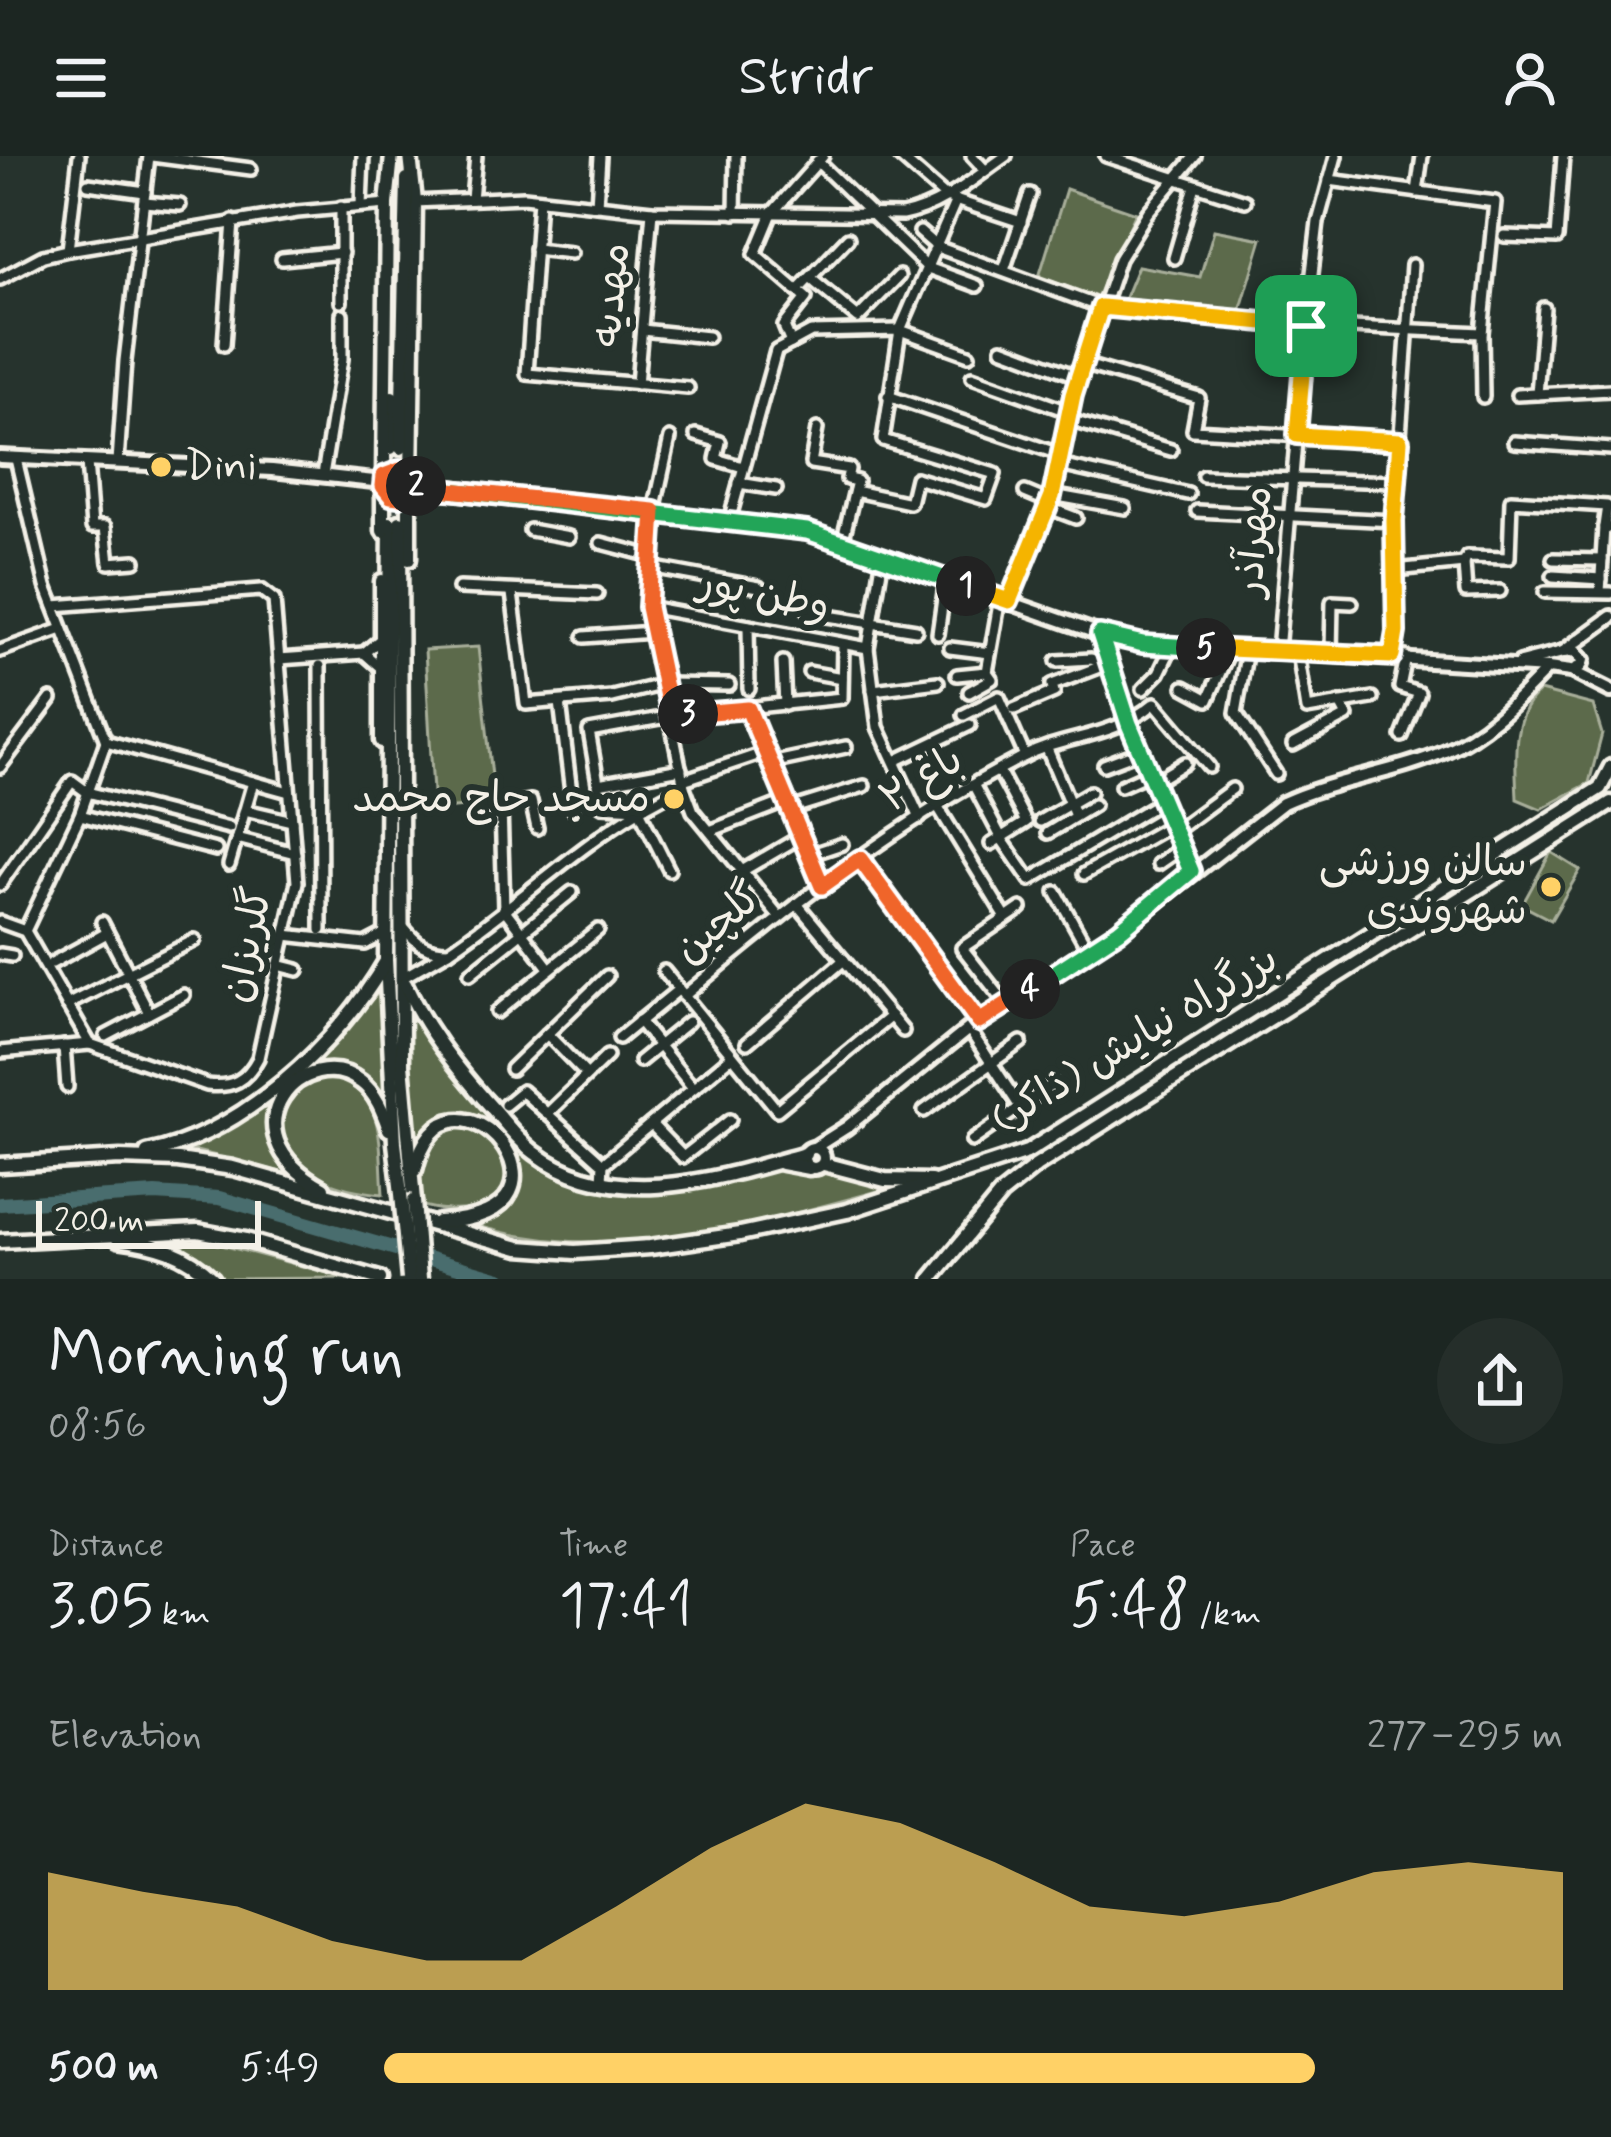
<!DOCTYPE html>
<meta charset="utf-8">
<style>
body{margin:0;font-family:Mynerve,"Playpen Sans Arabic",sans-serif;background:#252e2a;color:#f1f3f6;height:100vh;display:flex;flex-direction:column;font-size:45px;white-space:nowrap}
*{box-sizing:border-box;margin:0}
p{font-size:39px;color:#a0a5a5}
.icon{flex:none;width:66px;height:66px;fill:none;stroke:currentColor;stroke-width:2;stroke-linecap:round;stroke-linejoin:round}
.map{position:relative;height:1123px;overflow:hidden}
.drawer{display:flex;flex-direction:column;background:#1c2622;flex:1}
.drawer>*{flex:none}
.scale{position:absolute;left:36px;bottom:30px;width:225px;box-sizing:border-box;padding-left:12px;border:6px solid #f4f1e8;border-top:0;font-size:33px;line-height:42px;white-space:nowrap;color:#f4f1e8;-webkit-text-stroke:9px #26332d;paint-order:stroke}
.pin{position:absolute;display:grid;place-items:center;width:102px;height:102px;color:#fff;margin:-51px;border-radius:24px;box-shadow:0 6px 18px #0006}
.km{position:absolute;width:60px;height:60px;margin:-30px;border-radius:50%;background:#222;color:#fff;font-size:33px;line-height:60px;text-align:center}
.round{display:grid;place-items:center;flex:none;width:126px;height:126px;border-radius:63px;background:#252e2a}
.summary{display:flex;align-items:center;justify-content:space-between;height:204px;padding:0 48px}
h1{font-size:66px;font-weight:600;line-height:90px}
.figures{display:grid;grid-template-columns:repeat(3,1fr);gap:18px;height:204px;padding:12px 48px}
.figures div{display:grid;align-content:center}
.figures b{font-size:60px;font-weight:600}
.figures small{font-size:33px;font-weight:400}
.figures p{font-size:33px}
.chart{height:336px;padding:24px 48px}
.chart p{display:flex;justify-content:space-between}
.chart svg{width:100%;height:216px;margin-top:12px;fill:#ffd166;opacity:.7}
ul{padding:0 48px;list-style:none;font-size:39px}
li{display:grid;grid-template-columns:192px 144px 1fr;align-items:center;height:90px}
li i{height:30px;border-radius:15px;background:#ffd166}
header{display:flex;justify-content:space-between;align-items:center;height:156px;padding:0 48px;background:#1c2622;font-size:54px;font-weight:600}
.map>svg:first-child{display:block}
.green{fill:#5c6b4c;stroke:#a8ae9a;stroke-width:3}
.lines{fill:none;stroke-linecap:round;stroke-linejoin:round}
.river{stroke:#496d6e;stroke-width:14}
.highway-tunnel{stroke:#455049;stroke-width:12;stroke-dasharray:12 6;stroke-linecap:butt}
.minor-casing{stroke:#f4f1e8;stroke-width:18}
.major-casing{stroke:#f4f1e8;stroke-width:20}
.highway-casing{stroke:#f4f1e8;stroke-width:21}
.minor{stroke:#26332d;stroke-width:9}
.major{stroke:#26332d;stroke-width:10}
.highway{stroke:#26332d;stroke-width:12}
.highway-bridge-casing{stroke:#f4f1e8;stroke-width:21;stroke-linecap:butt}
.highway-bridge{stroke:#26332d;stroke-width:12}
.split-1-casing{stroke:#fff;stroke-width:24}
.split-2-casing{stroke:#fff;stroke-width:24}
.split-3-casing{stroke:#fff;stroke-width:24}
.split-4-casing{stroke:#fff;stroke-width:24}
.split-5-casing{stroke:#fff;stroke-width:24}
.split-6-casing{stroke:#fff;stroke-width:24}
.split-1{stroke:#f5b400;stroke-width:15}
.split-2{stroke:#22a559;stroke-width:15}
.split-3{stroke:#f0652b;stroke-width:15}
.split-4{stroke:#f0652b;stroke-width:15}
.split-5{stroke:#22a559;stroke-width:15}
.split-6{stroke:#f5b400;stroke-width:15}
.poi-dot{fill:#ffd166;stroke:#26332d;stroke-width:4.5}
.labels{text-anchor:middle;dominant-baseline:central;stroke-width:12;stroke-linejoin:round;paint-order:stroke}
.street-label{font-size:42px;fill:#f4f1e8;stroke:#26332d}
.poi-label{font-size:42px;fill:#f4f1e8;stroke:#26332d;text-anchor:end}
</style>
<header><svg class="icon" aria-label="menu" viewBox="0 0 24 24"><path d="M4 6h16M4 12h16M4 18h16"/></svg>Stridr<svg class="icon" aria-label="person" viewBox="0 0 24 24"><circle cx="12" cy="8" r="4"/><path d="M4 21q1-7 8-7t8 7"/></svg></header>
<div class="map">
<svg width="1611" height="1123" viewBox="0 0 1611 1123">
<rect width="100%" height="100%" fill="#26332d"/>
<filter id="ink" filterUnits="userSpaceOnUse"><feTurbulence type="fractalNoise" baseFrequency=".00833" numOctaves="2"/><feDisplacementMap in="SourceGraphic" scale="24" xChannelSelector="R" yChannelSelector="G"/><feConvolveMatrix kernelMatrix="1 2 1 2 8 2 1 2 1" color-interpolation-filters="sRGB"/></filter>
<g filter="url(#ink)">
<!-- green -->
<g class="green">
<path d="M1066,33L1136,57L1097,141L1039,121Z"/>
<path d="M1214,74L1262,83L1238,162L1131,151L1124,144L1138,110L1200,121Z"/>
<path d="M478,491L495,648L434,654L425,494Z"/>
<path d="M1540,535L1593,549L1602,578L1589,627L1541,653L1517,643C1516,608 1509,559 1540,535Z"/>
<path d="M1551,696L1580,714L1551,764L1522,749Z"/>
<path d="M381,834L384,947C359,914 349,906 306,912Z"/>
<path d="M409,859L494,963C459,956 434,958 413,990Z"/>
<path d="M331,921C387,935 379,991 383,1038C332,1033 312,1024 280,984C278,948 293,925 331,921Z"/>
<path d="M279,933C263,967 264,993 293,1019L192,994Z"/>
<path d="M458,972L485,976C493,986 504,996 507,1008C518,1059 450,1059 420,1049C420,1016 420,982 458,972Z"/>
<path d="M520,998L580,1025L626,1034L778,1010L804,1011L896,1030C762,1067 610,1111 474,1069C511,1050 513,1037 520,998Z"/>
<path d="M199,1083L347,1122L219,1123L185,1095L156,1084Z"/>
</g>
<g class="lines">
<!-- river -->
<path class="river" d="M0,1048L155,1038L219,1042L500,1123"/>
<!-- highway-tunnel -->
<g class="highway-tunnel">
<path d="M400,366L401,292"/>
<path d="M390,367L391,292"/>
</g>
<defs>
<g id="minor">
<path d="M152,0L251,13"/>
<path d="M899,0L946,41L1021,66"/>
<path d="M972,0L985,14"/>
<path d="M1106,0L1245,45"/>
<path d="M817,5L928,112L977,130"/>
<path d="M1329,24L1495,46L1482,177L1483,241"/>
<path d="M88,28L145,36"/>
<path d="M1417,36L1422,0"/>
<path d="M472,43L476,0"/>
<path d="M539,43L527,218L688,232"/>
<path d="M144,46L180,49"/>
<path d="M415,46L524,41L652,55L902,59C942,51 973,23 1006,0"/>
<path d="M361,49L363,0"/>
<path d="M597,49L600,0"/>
<path d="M735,57L736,0"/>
<path d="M920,76L937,91L1101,151L1306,169L1318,66L1336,0"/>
<path d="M1504,80L1557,82L1563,0"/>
<path d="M535,93L571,97"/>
<path d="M68,94L79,0"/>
<path d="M1174,102L1195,30"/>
<path d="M282,103L342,97"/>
<path d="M1004,114L1030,38"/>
<path d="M810,122L858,162L899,120"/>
<path d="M0,123L43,100L68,94L297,56L387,48"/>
<path d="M797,135L848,82"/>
<path d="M341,146V51"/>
<path d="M642,174L708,181"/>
<path d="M791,187L784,170L806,142L755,98L772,57L823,0"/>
<path d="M224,189L233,65"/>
<path d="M1002,192L1079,221"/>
<path d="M1083,208L1199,242L1193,274L1400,285"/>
<path d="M972,221L1070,256"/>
<path d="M637,228L652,55"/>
<path d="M1537,238L1544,152"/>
<path d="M1517,239L1611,234"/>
<path d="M888,240L1062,299"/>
<path d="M1069,264L1171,294"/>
<path d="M817,273L811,307L849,313L847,323L857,325L842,387"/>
<path d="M696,279L720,286L716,303L743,311"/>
<path d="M670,282L654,355L648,451L684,631L693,655L779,760"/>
<path d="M1514,286L1611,293"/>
<path d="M16,303L46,430L106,585"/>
<path d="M87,306L92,371H105L109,407L135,405"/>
<path d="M118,306L125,205L149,0"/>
<path d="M1060,309L1188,338"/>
<path d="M323,319L342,203V158"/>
<path d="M1203,320L1397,326"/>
<path d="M739,327L776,333"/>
<path d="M855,335L910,347L916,322L986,343L995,318L883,284L900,174L956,44"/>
<path d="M1025,336L1049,346"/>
<path d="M1052,339L1125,352"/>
<path d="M1047,351L1076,362"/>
<path d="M1197,355L1394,365"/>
<path d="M729,365L776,195L811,176L900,174L969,199"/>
<path d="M530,374L569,381"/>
<path d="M601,387L651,400"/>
<path d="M883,400L868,492L878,571L920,662"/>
<path d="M1553,403L1602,404"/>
<path d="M1464,407L1466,436L1500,435"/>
<path d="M650,411L759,431"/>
<path d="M1395,414L1464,407L1467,401L1509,402L1511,344L1607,350L1604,371L1611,372"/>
<path d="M1553,420L1601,423"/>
<path d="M459,432L597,438"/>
<path d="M1545,436L1611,437"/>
<path d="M1600,436L1604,371"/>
<path d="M512,437L526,548L612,541L665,528L729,529"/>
<path d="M1009,445L1052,339L1073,239L1119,103L1148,56L1195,0"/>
<path d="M648,451L868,492"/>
<path d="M809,457L916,474"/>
<path d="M748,470L749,533"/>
<path d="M938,478L946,422"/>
<path d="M584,481L652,476"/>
<path d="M382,482L364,497L382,513"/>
<path d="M950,492L990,497"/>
<path d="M1247,494L1236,557L1276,618"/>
<path d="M0,495L62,473"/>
<path d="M1278,495L1306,169L1482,177"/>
<path d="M1298,496L1307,553L1372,542"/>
<path d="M1331,497L1332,446L1352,447"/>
<path d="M1392,500L1396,476L1394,365L1412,109"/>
<path d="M279,503L364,497"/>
<path d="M1057,505L1091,503L1107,508"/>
<path d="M783,506L785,549"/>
<path d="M320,510L321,774"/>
<path d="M809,516L842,522"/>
<path d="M957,519L987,516L1000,442"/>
<path d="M1184,531L1208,544L1230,493"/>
<path d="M1143,533L1159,517L1172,490"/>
<path d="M873,534L938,526"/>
<path d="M969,536L992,523L987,516"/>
<path d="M560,546L573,653"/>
<path d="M748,553L822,730"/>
<path d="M1014,553L1054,536L1052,529L1107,508"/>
<path d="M964,559L999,541L1025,600"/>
<path d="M1402,580L1419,537L1400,531L1406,501"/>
<path d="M106,585L289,636"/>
<path d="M1293,589L1347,560L1340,547"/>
<path d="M1047,593L1075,660"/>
<path d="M895,605L970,569"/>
<path d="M771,607L846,591"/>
<path d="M1104,609L1141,595"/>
<path d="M0,611L51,543"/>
<path d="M683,624L766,596"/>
<path d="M1154,626L1185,607"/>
<path d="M598,628L681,613"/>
<path d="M974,630L1003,685L1030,724L1162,645"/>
<path d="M1121,630L1150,617"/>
<path d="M501,651L504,753L549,812"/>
<path d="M938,651L1006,762"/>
<path d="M790,653L864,630"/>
<path d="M245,654L292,665"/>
<path d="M477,654L531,645L537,672"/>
<path d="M80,659L216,694"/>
<path d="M1040,665L1090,636"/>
<path d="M710,675L787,645"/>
<path d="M1174,676L1232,633"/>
<path d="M1048,677L1094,649"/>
<path d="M237,682L295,697"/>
<path d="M991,688L1026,666L999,615"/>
<path d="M809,699L842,688"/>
<path d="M860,703L979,866"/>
<path d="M1158,708L1181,692"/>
<path d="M229,709L253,626"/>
<path d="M669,714L638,652L602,650L589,575L678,559L842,542L843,488"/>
<path d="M742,715L802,680"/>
<path d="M1084,718L1171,669"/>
<path d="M0,729L72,625L87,636L229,672"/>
<path d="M1056,736L1089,795"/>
<path d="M797,748L903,875"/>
<path d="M0,766L25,775L90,888"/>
<path d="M102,766L149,857"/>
<path d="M25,775L80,659L106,585"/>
<path d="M285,779L365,788L386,777"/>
<path d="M449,795C529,741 595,671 684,631"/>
<path d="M0,798L12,800"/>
<path d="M52,807L107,777"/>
<path d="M278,809L298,814"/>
<path d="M664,815L777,954L891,860"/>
<path d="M470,818L572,736"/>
<path d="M402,822L449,795C426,795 417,788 403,771"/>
<path d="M684,840C788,752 899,665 1021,602C1068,577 1109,585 1155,547L1209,611"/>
<path d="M1006,848L962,792L1021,752"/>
<path d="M67,849L195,784"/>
<path d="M497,856L598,774"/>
<path d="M639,865L693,932"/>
<path d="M969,873L1020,951"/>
<path d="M547,878L587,919"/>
<path d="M106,880L184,839"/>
<path d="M619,882L678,834"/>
<path d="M747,887L844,804"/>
<path d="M64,890L67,931"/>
<path d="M0,896L90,888L207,929C232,932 246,925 258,902L297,726L274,444L261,434L54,450"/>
<path d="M640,905L688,866"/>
<path d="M511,913L607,820"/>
<path d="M505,949L522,935L603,1008"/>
<path d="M924,955L1021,886"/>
<path d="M547,958L607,900"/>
<path d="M651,968L683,1001L730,964"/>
<path d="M972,985L1053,928"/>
<path d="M602,1025L603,1008L732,900"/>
</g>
<g id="major">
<path d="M0,301L272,314L383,326"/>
<circle cx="397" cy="327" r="14"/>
<path d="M410,330L807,375L1100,478L1143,488L1548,512L1571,515L1611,535"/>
<path d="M1100,478L1129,568L1191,715"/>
<path d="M1563,496L1575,495L1583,504L1581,510L1571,515"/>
<path d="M1520,507L1563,496L1611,461"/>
<circle cx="814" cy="1002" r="10"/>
<path d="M814,992L847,971L971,871L1119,775L1283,647C1335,623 1393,618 1445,595C1487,577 1517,544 1548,512"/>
</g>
<g id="highway">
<path d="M410,0L415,46L411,326"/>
<path d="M391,292L392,241"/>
<path d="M401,292L407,23"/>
<path d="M384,320L387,48L392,0"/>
<path d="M409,333V403"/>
<path d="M400,366L402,908L414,1045"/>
<path d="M390,367L386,804L395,987L401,1038"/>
<path d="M383,375V330"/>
<path d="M382,425V585"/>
<path d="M405,828C426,873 452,906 484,943C501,961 516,983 535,997C615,1057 719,1022 805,998"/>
<path d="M147,997C242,978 339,887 386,805"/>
<path d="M782,1007L809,1012"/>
<path d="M824,1008L885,1024L931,1025"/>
<path d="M0,1009L120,1002L178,1004L233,1012L519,1092L575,1096L650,1091L740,1078L847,1055L1027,996L1600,632L1611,611"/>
<path d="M415,1014C446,879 606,1059 439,1066"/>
<path d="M323,1032C218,974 307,883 361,926C376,937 383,956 389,973"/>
<path d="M118,1083C156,1088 185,1096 213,1123"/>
<path d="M0,1085L198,1075L246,1084L380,1123"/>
<path d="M931,1123L1001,1038L1036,1010L1611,647"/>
</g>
</defs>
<!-- minor casing -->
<use href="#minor" class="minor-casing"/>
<!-- major casing -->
<use href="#major" class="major-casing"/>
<!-- highway casing -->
<use href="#highway" class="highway-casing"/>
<!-- minor -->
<use href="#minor" class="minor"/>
<!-- major -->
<use href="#major" class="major"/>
<!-- highway -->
<use href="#highway" class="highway"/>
<defs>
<g id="highway-bridge">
<path d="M401,1038L409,1123"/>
<path d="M414,1045L420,1123"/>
</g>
</defs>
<!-- highway-bridge casing -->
<use href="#highway-bridge" class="highway-bridge-casing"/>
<!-- highway-bridge -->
<use href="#highway-bridge" class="highway-bridge"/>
</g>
</g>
<g class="lines" filter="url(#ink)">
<defs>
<path id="split-1" d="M966,430L1009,445L1052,340L1073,239L1101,151L1306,170"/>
<path id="split-2" d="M416,330L807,375L966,430"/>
<path id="split-3" d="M416,330H410L399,341L391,340L383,330L384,320L400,314L409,321L410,330L654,355L648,451L671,560L688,558"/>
<path id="split-4" d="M688,558L748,553L822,730L860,703L979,866L1030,833"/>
<path id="split-5" d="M1030,833L1119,775L1191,715L1129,568L1100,478L1143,488L1206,492"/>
<path id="split-6" d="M1206,492L1392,500L1396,476L1394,365L1400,285L1297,279L1306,170"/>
</defs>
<!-- split-1 casing -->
<use href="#split-1" class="split-1-casing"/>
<!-- split-2 casing -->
<use href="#split-2" class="split-2-casing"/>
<!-- split-3 casing -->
<use href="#split-3" class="split-3-casing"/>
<!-- split-4 casing -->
<use href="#split-4" class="split-4-casing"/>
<!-- split-5 casing -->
<use href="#split-5" class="split-5-casing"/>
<!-- split-6 casing -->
<use href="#split-6" class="split-6-casing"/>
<!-- split-1 -->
<use href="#split-1" class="split-1"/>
<!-- split-2 -->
<use href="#split-2" class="split-2"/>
<!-- split-3 -->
<use href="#split-3" class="split-3"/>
<!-- split-4 -->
<use href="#split-4" class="split-4"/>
<!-- split-5 -->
<use href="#split-5" class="split-5"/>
<!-- split-6 -->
<use href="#split-6" class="split-6"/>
</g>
<!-- markers -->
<g class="poi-dot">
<circle cx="161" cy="311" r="12"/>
<circle cx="674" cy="643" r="12"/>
<circle cx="1551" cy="731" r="12"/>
</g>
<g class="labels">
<!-- street labels -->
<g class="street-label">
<text transform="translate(612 139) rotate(-85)">مهدیه</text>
<text transform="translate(1254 385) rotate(-85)">مهرآذر</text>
<text transform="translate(764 439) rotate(11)">وطن پور</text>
<text transform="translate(922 624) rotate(-32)">باغ ۲</text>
<text transform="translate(719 768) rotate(-40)">گلچین</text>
<text transform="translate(248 789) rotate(-78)">گلریزان</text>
<text transform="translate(1135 884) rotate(-31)">بزرگراه نیایش (ذاکر)</text>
</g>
<!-- poi labels -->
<g class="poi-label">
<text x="185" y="311" text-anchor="start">Dini</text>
<text x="650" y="643">مسجد حاج محمد</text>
<text x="1527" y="707">سالن ورزشی<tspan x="1527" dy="48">شهروندی</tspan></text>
</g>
</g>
</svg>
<div class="scale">200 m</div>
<div class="pin" style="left:1306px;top:170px;background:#1e9e55"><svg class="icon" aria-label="arrive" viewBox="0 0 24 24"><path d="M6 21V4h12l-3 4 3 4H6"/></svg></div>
<b class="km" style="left:966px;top:430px">1</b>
<b class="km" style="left:416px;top:330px">2</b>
<b class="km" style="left:688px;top:558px">3</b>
<b class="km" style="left:1030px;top:833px">4</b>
<b class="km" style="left:1206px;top:492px">5</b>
</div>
<section class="drawer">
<div class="summary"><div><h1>Morning run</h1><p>08:56</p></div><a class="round"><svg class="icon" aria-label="share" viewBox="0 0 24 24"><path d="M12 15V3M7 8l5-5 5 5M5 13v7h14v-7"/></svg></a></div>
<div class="figures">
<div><p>Distance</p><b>3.05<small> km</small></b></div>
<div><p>Time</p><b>17:41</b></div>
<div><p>Pace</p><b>5:48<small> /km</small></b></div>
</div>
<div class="chart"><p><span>Elevation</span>277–295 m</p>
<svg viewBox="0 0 160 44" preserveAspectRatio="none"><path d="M0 44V20L10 24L20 27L30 34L40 38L50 38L60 27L70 15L80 6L90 10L100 18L110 27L120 29L130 26L140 20L150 18L160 20V44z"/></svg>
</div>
<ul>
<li><b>500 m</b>5:49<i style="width:79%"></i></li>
</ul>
</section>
